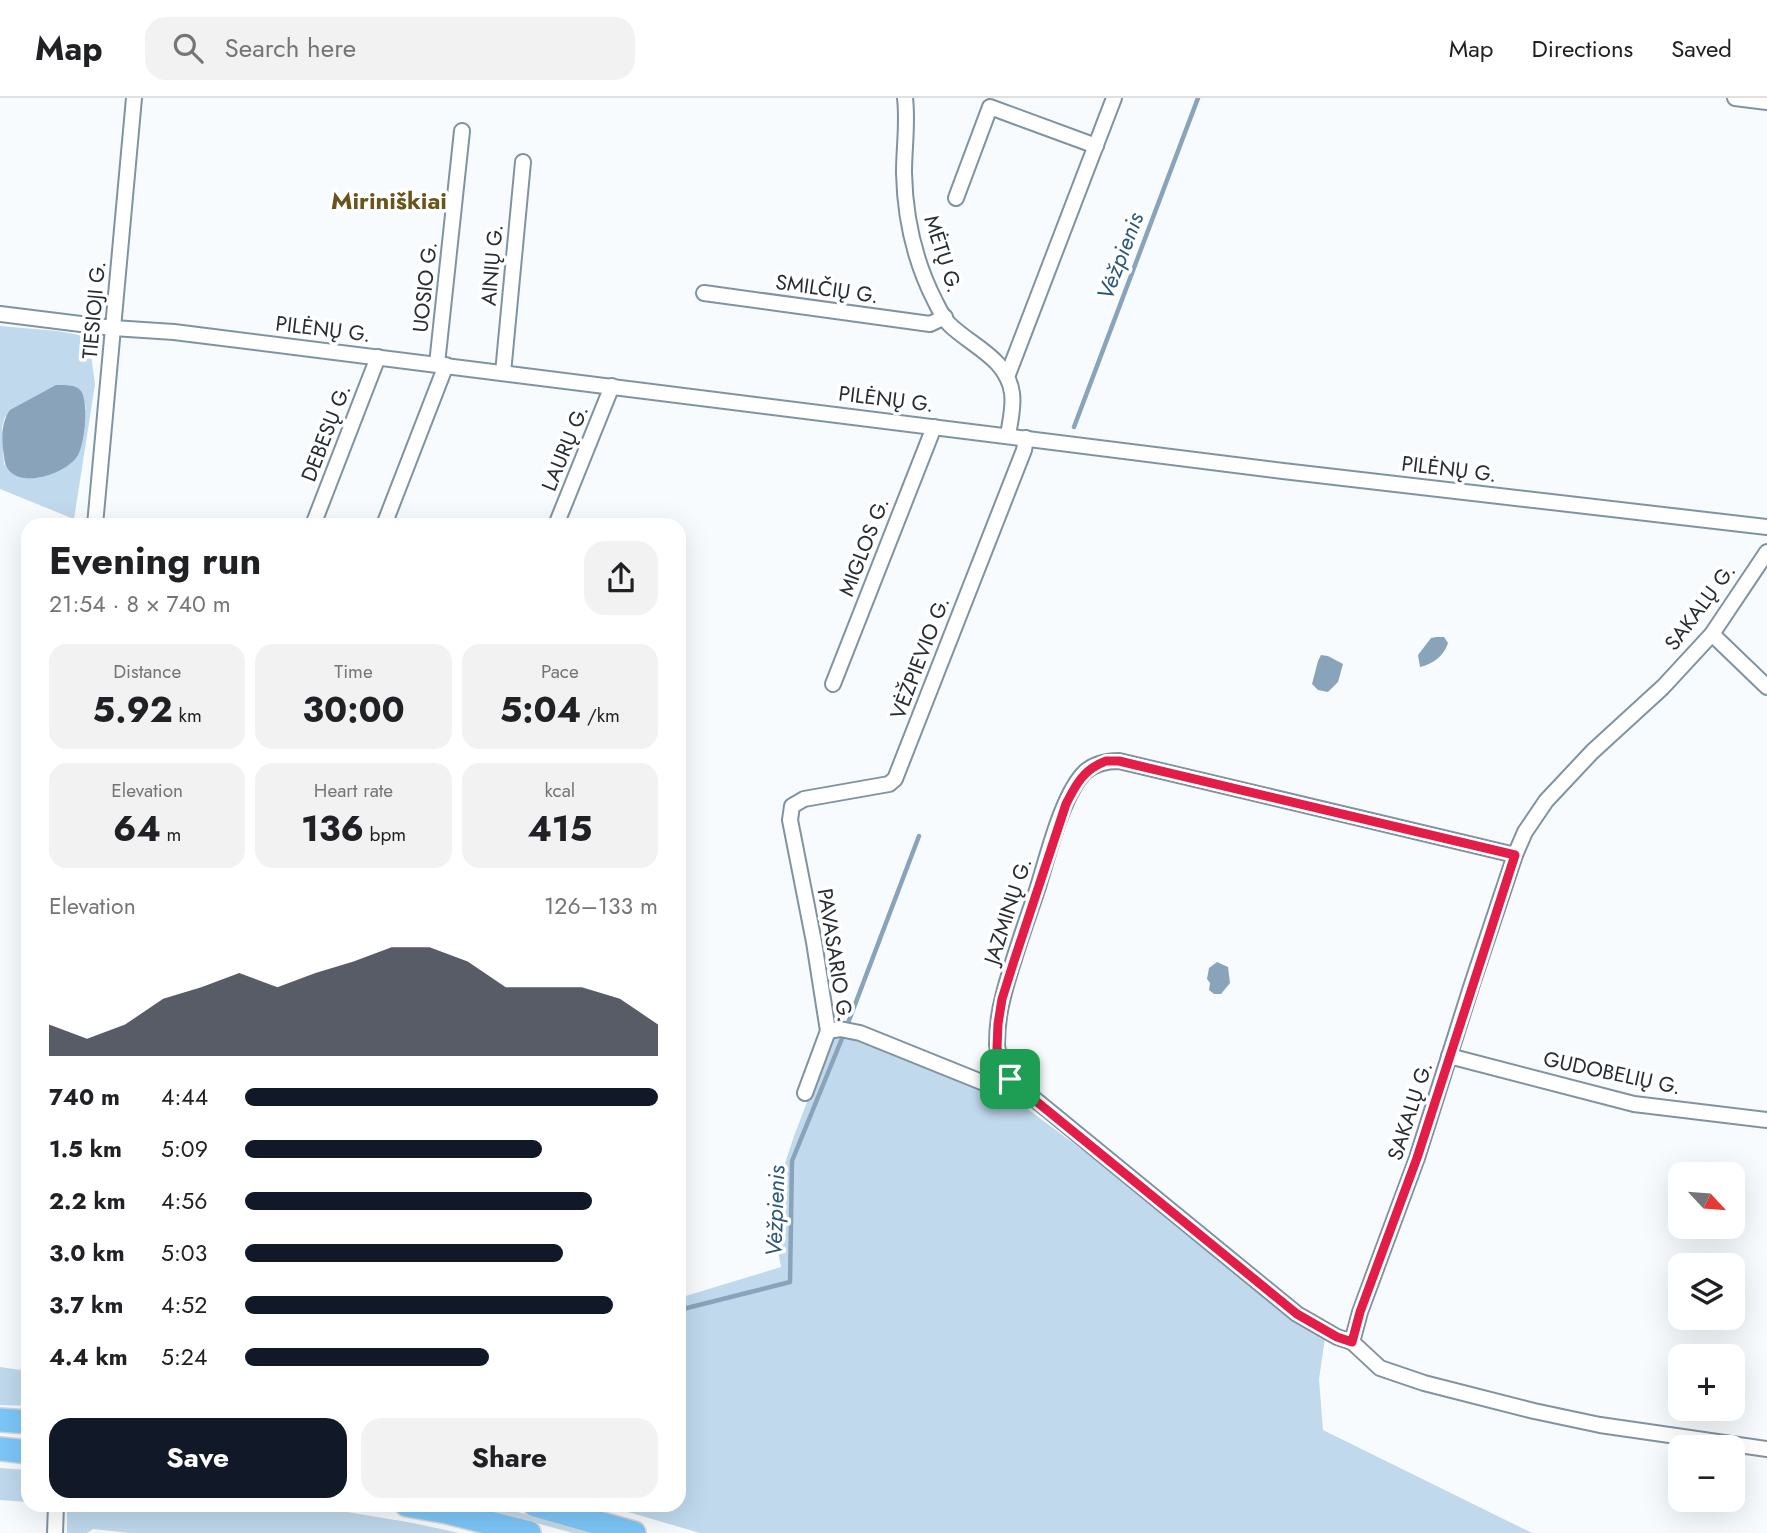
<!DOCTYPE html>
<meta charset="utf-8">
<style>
body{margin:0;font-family:Jost,sans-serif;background:#f2f2f2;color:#202124;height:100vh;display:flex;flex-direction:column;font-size:26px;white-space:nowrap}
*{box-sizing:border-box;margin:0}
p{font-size:23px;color:#757577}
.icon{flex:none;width:38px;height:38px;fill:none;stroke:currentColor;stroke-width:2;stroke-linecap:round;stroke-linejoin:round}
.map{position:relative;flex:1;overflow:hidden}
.details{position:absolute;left:21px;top:420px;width:665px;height:994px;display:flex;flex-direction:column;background:#fff;border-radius:21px;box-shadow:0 7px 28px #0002}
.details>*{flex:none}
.needle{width:46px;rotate:116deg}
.buttons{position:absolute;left:1668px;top:1064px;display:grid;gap:14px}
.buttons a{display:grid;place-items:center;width:77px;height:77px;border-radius:14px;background:#fff;box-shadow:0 7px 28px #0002;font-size:35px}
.pin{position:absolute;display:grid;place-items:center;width:60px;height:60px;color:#fff;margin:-30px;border-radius:14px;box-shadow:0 4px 10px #0006}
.round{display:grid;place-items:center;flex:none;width:74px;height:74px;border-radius:21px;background:#f2f2f2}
.head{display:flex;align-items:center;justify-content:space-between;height:119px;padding:0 28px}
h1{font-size:38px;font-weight:700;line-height:52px}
.figures{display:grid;grid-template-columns:repeat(3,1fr);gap:10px;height:119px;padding:7px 28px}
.figures div{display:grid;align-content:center;border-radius:18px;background:#f2f2f2;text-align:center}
.figures b{font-size:35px;font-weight:700}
.figures small{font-size:19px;font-weight:400}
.figures p{font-size:19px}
.chart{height:196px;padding:14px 28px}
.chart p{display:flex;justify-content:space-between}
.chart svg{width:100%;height:126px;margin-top:7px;fill:#111827;opacity:.7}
.action{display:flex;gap:14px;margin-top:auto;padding:14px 28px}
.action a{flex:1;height:80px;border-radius:21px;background:#111827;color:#fff;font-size:28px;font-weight:700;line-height:80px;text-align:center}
.action a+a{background:#f2f2f2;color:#202124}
ul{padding:0 28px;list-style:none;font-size:23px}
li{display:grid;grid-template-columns:112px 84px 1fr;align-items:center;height:52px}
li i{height:18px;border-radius:9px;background:#111827}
header{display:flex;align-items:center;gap:42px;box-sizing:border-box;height:98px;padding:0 35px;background:#fff;border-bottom:2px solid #e0e0e0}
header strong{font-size:33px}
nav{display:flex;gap:38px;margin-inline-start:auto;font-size:24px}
.search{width:490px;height:63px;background:#f2f2f2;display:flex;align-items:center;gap:18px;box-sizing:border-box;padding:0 24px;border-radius:21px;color:#757577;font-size:26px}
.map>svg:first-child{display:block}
.green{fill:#c0d9ed;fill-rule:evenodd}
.water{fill:#89a4ba}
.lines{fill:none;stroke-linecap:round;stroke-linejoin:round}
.stream{stroke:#89a4ba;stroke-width:4.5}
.minor-casing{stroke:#8093a1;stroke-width:18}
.trunk-casing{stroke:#d4d5d6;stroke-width:26}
.minor{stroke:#fff;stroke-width:14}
.trunk{stroke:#7cc6f8;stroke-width:23}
.route-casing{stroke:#fff;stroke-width:14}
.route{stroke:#e11d48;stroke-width:9}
.labels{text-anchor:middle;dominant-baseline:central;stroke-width:7;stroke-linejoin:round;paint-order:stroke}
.street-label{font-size:21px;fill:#262e34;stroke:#fff}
.water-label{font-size:23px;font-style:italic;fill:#2b597a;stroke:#fff}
.quarter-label{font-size:24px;font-weight:bold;fill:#675519;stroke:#fff}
</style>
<header>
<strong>Map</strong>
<div class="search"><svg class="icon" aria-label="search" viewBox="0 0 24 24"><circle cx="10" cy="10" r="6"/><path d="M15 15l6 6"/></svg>Search here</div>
<nav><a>Map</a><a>Directions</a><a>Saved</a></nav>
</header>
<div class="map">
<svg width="1767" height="1435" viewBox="0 0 1767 1435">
<rect width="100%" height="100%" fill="#f7fbfe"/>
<!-- green -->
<g class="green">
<path d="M0,228L58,233L79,237L90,249L95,286L74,421L0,391ZM67,287C82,290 83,297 86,311L4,367L2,329L5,319Z"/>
<path d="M833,937L852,940L979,992L1006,995L1326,1233L1319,1281L1323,1332L1532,1435H700L604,1407H679V1200L781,1169L770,1111L794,1038Z"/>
<path d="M0,1269L28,1273V1308L0,1307Z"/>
<path d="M0,1370L28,1372V1404L0,1402Z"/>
<path d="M67,1407H305L413,1425L459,1435H129L93,1431L87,1435H67Z"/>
<path d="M461,1407H489L503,1410L595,1435H573L503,1416Z"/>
</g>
<!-- water -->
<g class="water">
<path d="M56,287C64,287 76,286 81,293C89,304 85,350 76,360C61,379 6,395 4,358C2,341 0,327 10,312Z"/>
<path d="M1436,539H1444L1448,545C1444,558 1433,566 1420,569L1418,557L1431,540Z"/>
<path d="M1321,557L1328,558L1343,566L1338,584L1328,594L1318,592L1312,586L1318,563Z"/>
<path d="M1217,864L1228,869L1230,885L1221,896H1214L1209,892L1210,885L1207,881L1209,870Z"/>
</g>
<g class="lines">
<!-- stream -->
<g class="stream">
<path d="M1074,329L1198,0"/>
<path d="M848,925L919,738"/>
<path d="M679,1212L790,1184L792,1063L843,938"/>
</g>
<defs>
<g id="minor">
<path d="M905,0C908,25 904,49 904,75C905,119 915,164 935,203C939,211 943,220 949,226C971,248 1007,260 1012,295C1014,309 1010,324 1008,337"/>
<path d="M1735,0L1767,4"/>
<path d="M956,100L990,9L1096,48"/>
<path d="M704,195L930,226L945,219"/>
<path d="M0,216L113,230L174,234L1283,373L1767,429"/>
<path d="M437,266L462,33"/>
<path d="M503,275L523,64"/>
<path d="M1007,279L1114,0"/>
<path d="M95,427L134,0"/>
<path d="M313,427L378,259"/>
<path d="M384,427L446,267"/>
<path d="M556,427L612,288"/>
<path d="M1767,454L1712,536L1663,589L1592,654L1546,703L1525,734L1515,757L1472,886L1417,1060L1360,1214L1352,1244L1380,1270L1424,1285L1534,1313L1600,1327L1767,1351"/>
<path d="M1712,536L1767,589"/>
<path d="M833,586L934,329"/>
<path d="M828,933L840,931L860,935L984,985L999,986L1010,981"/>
<path d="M1449,958L1634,1006L1767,1022"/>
<path d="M805,995L828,933L814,844L790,722L792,708L804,701L889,686L895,681L1024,352L1026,340"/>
<path d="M1352,1244L1337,1239L1297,1216L1010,981C1004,971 998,959 997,947C997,931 999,914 1003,899C1012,863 1025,828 1037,792C1047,761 1062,696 1085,674C1095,665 1106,663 1119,663L1515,757"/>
<path d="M55,1435L56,1407"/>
</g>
<g id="trunk">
<path d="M0,1322L28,1324"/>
<path d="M0,1351L28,1354"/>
<path d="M407,1407L447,1414L529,1435"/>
<path d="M535,1407L634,1435"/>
</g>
</defs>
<!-- minor casing -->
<use href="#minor" class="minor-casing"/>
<!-- trunk casing -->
<use href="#trunk" class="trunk-casing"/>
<!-- minor -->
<use href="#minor" class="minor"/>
<!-- trunk -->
<use href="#trunk" class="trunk"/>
</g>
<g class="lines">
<defs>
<path id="route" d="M1106,663H1119L1515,757L1417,1060L1360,1214L1352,1244L1337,1239L1297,1216L1031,999L1010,981L1002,967L997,950L998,926L1002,901L1013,866L1066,706C1076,686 1084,671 1106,663Z"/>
</defs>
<!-- route casing -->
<use href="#route" class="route-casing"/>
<!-- route -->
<use href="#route" class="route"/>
</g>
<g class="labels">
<!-- street labels -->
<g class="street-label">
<text transform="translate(943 156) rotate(72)">MĖTŲ G.</text>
<text transform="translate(492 167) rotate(-85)">AINIŲ G.</text>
<text transform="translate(425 189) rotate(-84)">UOSIO G.</text>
<text transform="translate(827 191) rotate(8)">SMILČIŲ G.</text>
<text transform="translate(94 212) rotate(-85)">TIESIOJI G.</text>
<text transform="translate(323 231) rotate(7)">PILĖNŲ G.</text>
<text transform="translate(886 301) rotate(7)">PILĖNŲ G.</text>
<text transform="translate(326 335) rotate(-69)">DEBESŲ G.</text>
<text transform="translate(565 350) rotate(-68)">LAURŲ G.</text>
<text transform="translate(1449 371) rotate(7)">PILĖNŲ G.</text>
<text transform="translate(864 449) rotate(-69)">MIGLOS G.</text>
<text transform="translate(1700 509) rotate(-53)">SAKALŲ G.</text>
<text transform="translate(920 560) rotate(-69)">VĖŽPIEVIO G.</text>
<text transform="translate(1008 813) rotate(-72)">JAZMINŲ G.</text>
<text transform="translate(835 857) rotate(81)">PAVASARIO G.</text>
<text transform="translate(1612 975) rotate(12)">GUDOBELIŲ G.</text>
<text transform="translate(1410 1013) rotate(-72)">SAKALŲ G.</text>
</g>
<!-- water labels -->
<g class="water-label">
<text transform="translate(1120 158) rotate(-69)">Vėžpienis</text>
<text transform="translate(775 1113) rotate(-88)">Vėžpienis</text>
</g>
<!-- quarter labels -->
<g class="quarter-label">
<text x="389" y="102">Miriniškiai</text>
</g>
</g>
</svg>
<div class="buttons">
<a><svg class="needle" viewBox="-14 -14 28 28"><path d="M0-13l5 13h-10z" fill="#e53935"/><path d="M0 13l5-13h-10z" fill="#757577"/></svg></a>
<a><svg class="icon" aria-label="layers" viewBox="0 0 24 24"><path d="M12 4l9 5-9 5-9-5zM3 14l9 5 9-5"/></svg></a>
<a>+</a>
<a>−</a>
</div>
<div class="pin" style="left:1010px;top:981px;background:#1e9e55"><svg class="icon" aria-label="arrive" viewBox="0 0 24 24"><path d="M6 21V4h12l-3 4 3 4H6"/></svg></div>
<section class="details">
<div class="head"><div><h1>Evening run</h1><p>21:54 · 8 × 740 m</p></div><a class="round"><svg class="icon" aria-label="share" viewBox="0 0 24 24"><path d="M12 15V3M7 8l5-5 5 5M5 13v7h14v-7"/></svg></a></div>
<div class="figures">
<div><p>Distance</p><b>5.92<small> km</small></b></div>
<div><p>Time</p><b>30:00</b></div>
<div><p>Pace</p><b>5:04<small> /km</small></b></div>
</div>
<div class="figures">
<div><p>Elevation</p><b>64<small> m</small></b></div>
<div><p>Heart rate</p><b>136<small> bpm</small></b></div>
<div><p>kcal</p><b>415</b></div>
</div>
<div class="chart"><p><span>Elevation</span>126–133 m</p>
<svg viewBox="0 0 160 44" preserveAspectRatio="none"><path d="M0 44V33L10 38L20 33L30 24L40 20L50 15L60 20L70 15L80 11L90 6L100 6L110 11L120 20L130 20L140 20L150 24L160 33V44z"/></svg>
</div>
<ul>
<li><b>740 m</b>4:44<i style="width:100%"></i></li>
<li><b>1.5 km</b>5:09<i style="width:72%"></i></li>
<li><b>2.2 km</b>4:56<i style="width:84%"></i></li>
<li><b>3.0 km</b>5:03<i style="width:77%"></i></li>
<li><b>3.7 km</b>4:52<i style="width:89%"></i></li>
<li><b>4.4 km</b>5:24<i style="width:59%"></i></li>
</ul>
<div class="action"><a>Save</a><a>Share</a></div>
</section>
</div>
